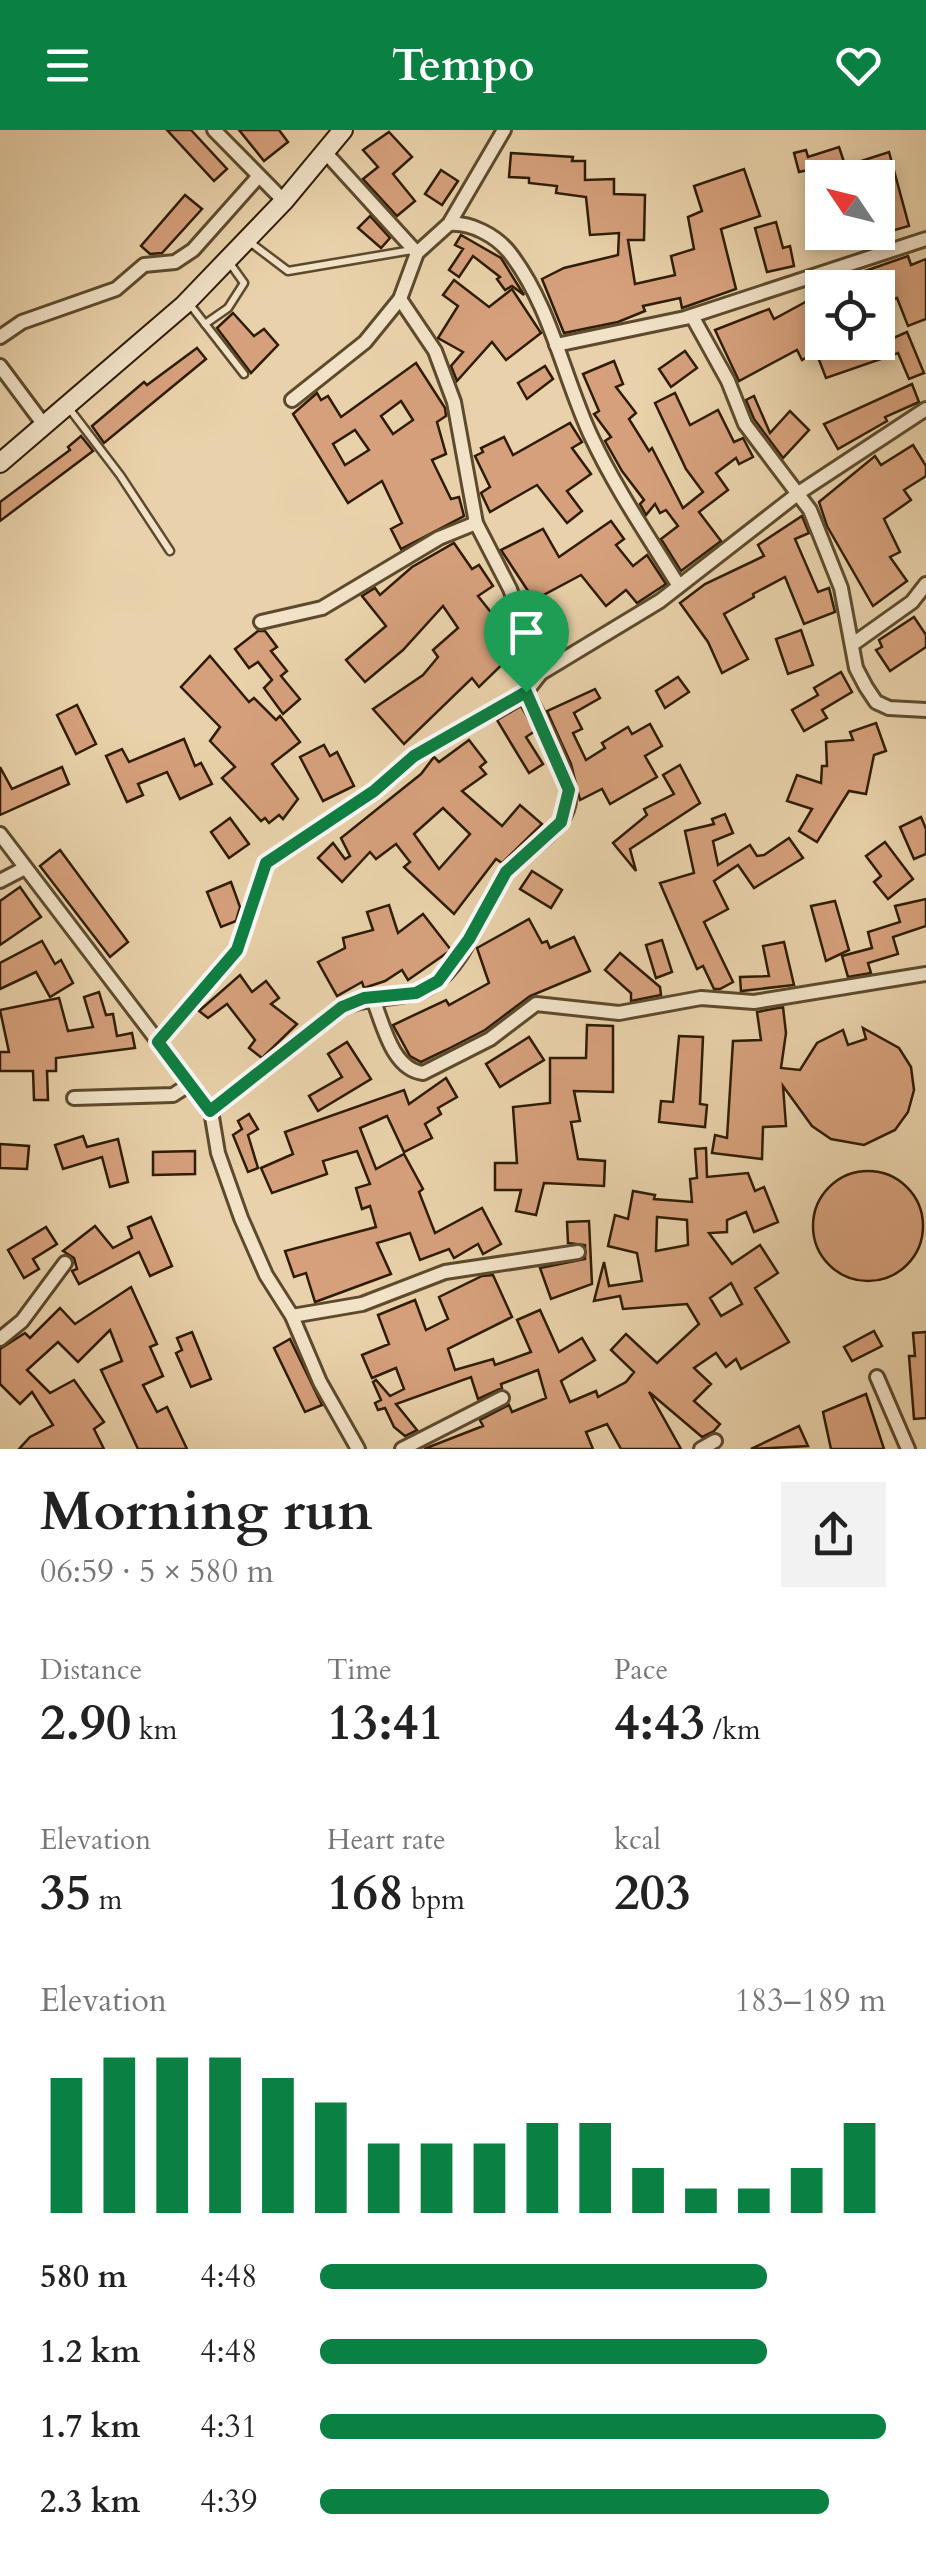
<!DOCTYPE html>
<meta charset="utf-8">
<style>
body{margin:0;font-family:Cardo,serif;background:#f2f2f2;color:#222;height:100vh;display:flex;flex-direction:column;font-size:38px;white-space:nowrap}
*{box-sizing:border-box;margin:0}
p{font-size:32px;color:#767676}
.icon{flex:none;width:55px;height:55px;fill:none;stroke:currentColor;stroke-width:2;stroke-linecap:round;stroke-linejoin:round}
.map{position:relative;height:1319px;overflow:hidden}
.drawer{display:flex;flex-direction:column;background:#fff;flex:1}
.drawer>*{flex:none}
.needle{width:65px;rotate:305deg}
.fabs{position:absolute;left:805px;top:30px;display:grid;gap:20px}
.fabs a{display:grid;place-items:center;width:90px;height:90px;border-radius:0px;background:#fff;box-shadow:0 5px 15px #0003;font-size:50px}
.pin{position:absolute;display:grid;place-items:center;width:85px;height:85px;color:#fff;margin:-102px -42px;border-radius:50% 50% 50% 0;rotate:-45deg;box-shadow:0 0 10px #0007}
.pin .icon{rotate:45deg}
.round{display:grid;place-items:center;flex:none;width:105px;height:105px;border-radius:0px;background:#f2f2f2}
.overview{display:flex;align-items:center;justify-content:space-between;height:170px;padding:0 40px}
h1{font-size:55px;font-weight:800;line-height:75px}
.figures{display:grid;grid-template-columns:repeat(3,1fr);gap:15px;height:170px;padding:10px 40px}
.figures div{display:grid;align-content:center}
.figures b{font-size:50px;font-weight:800}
.figures small{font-size:28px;font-weight:400}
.figures p{font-size:28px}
.chart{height:280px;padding:20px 40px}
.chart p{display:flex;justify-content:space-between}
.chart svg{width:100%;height:180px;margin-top:10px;stroke:#0b8043;stroke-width:6}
ul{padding:0 40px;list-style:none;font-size:32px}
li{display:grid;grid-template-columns:160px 120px 1fr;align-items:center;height:75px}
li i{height:25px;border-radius:12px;background:#0b8043}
header{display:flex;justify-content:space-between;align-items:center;height:130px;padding:0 40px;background:#0b8043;color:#fff;font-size:45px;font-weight:800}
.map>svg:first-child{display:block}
.building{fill:#d6a07c;stroke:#2e1c02;stroke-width:2.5;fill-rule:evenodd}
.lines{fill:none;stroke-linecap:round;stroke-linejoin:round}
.service-casing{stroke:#5d4a2c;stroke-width:11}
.minor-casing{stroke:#5d4a2c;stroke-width:18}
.secondary-casing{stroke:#2e1c02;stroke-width:22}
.service{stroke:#f1e2c8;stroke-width:6}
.minor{stroke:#f1e2c8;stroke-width:12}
.secondary{stroke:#f1e2c8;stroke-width:18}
.route-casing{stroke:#fff;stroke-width:20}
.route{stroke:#0b8043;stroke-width:12}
</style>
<header><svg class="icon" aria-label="menu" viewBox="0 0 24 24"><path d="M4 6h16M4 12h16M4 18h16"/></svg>Tempo<svg class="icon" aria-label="heart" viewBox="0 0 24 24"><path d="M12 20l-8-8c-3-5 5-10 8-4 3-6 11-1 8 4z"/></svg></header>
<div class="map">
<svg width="926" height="1319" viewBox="0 0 926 1319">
<rect width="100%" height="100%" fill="#e9d2ab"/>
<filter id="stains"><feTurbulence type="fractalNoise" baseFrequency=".002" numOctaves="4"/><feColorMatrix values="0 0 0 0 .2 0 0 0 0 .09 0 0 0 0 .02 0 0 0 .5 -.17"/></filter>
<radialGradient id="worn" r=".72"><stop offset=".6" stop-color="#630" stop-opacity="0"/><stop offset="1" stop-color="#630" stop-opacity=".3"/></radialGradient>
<!-- building -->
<g class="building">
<path d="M167,0H191L227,39L214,51Z"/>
<path d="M239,0H279L288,12L264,31Z"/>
<path d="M389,2L412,27L393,44L415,71L397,86L363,49L378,37L363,20Z"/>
<path d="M839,17L844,32L799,42L794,23L806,20L808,27Z"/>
<path d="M889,22L909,96L880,104L878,48H867L861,31Z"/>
<path d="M511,23L573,27L572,31H585V50L614,49V64L645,65L644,110H628L635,154L675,145L671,126L694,119L688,87L702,81L694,56L744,39L760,86L721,99L736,159L682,178L680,168L643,176L645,181L618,192L564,203L542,149L564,138L618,125L619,103L590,105L586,67L556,63L557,56L529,53V48L509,47Z"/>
<path d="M441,40L458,51L442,75L425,64Z"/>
<path d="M185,65L202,79L162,123L150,124L141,116Z"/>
<path d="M370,86L390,108L381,118L358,98Z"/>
<path d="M776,92L783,118L790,116L794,136L767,142L755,98Z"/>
<path d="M461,105L501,128L524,165L512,156L505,160L497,149L500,147L473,126L459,147L449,140L463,119L455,115Z"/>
<path d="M908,126L911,135L926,129V189L908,196L897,168L878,176V158H841L864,147L862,142Z"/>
<path d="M454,150L489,177L512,159L541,203L506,230L492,212L457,251L451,236L463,222L438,208L458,176L443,165Z"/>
<path d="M822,163V212H878V185L889,210L907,202L924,243L909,249L898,223L826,248L816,222L802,230L797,220L739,251L715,200L769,179L774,189Z"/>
<path d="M233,183L254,206L264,199L278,215L251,243L217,198Z"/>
<path d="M197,218L206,229L104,313L92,296L144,252L147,255Z"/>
<path d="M685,221L697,238L671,257L659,239Z"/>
<path d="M614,231L623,254L616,257L636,283L629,289L649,321L652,318L683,378L703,362L686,339L655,273L675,263L690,295L718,280L734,312L743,308L753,327L739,334L736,328L716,343L728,360L699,382L721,411L681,441L661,409L678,396L666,380L660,383L655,374L646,385L640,374L644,370L622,341L605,311L611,307L594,284L599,281L583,244Z"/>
<path d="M416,233L445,278L446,286L437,292L446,324L432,330L451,369L459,367L464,386L401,419L391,399L402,393L382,351L348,373L293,284L317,263L321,270L328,266L341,287ZM401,271L413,290L393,304L381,286ZM355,300L369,320L345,335L333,314Z"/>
<path d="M545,236L553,249L527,269L518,253Z"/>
<path d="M912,254L919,272L885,287L887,291L838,319L824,294Z"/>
<path d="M754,266L770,303L790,281L809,300L783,328L754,289L746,270Z"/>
<path d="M570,293L582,312L572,318L591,344L567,361L582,381L567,393L537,355L490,382L481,363L490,357L475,326L483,322L481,318L504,307L513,325Z"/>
<path d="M81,306L93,321L0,391V372L70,320L68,317Z"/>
<path d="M913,315L926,336V346L904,360L911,370L884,389L900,422L890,427L907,451L873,476L827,396L819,372L875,326L881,335Z"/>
<path d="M802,386L809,403L795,409L818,462L829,458L835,482L804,494L785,447L753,464L754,467L724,484L748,529L722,543L708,512L680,473L705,454L764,426L758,415Z"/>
<path d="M611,391L624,409L616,415L633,436L647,425L666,454L637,473L626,460L606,476L581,445L534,470L501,420L543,399L559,427Z"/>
<path d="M454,413L472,439L479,435L493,456L478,466L519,518L479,557L472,548L404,614L373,579L423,545L438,527L433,520L458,498L443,476L403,520L365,552L346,530L386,496L362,466L375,458L380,465L412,437Z"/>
<path d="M914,487L926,505V517L890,541L876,520L882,517L879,510Z"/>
<path d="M801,500L813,535L788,544L776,509Z"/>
<path d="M258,501H265L277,517L271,521L287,541L281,546L300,569L283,584L264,558L272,550L258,532L249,538L235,519Z"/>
<path d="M210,526L249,572L254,568L276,590L280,586L300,612L272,634L298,669L283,689L279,685L269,693L265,688L261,691L222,648L235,637L210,611L220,597L181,557Z"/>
<path d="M841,542L852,562L822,580L827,588L804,601L792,580L818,565L814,558Z"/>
<path d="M678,547L689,562L665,578L656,561Z"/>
<path d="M595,559L600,568L574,583L582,599L573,603L586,630L605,618L602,613L628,597L632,604L650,594L662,616L645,626L657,647L610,674L602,659L580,670L571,634L547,581Z"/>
<path d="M77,575L96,614L76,624L57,585Z"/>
<path d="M521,576L535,601L526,607L543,634L529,643L497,590Z"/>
<path d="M876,593L886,621L874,625L866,664L849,661L817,712L799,701L812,679L787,671L797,645L821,653L822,636H827L826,612L853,610L850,602Z"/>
<path d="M184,609L195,636L201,633L212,654L180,669L167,642L138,654L143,665L127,672L106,626L122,619L129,632Z"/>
<path d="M469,610L486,632L480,637L486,644L462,661L502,696L520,675L542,694L502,733L496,729L454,784L404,737L410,732L396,714L376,729L370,722L342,752L318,728L333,713L345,729L350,726L341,708L421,644L434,627L439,632ZM443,678L470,704L439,739L414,704Z"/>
<path d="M324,615L330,626L337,622L354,656L323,671L300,627Z"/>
<path d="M680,635L700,673L630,719L636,741L613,713L647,685L644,679L674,664L663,645Z"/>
<path d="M0,637L12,659L62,637L69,654L0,685Z"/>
<path d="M725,684L733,703L713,711L718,735L750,715L757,726L764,725L789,708L803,728L754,758L738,735L714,751L728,779L704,792L733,852L720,859H714L703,836L697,839L660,753L694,743L685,701L714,694L712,689Z"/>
<path d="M921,687L926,699V724L914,729L900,697Z"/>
<path d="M230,688L249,714L229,728L211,702Z"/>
<path d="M885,712L913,749L888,769L874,752L881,746L866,726Z"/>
<path d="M60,720L128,812L110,827L40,736Z"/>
<path d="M532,741L562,760L551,778L520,759Z"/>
<path d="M231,752L240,777L236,791L221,797L207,762Z"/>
<path d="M20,757L41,787L0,815V771Z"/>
<path d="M926,769V796L893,807L898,824L868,833L871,843L848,847L842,826L872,818L868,802L900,792L895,776Z"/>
<path d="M835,771L849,820L826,831L811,776Z"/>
<path d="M389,775L398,803L423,784L451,820L408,850L402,840L385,851L364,858L362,852L337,866L318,832L345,818L343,808L373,800L367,782Z"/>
<path d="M529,789L542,813L547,811L550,818L574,807L590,841L530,866L485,900L446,920L421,932L410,926L393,895L446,870L449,875L489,853L477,818Z"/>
<path d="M662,810L672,842L656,848L646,815Z"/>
<path d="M42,811L55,834L61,830L73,853L50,867L36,842L0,859V833Z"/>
<path d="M784,812L794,855L741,861L740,847L769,846L763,816Z"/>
<path d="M620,823L660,857L661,865L631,871V863L605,840Z"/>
<path d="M240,845L252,862L266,851L279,868L271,874L297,894L262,928L249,918L255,910L227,874L208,888L199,881Z"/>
<path d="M99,862L106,885L113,884L117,906L132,903L135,918L56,928V941H47L48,970H34L33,941H0V922H9L0,880L59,868L68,901L93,897L84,867Z"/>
<path d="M783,877L786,903L781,938L800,940L817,913L843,900L848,915L866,909L863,898L899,918L911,937L914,960L908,982L895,1000L864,1015L831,1009L812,996L783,956L786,996L763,997L762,1029L712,1023L715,1005L727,1008L733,911L761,910L757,882Z"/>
<path d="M587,895L613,896V962L574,961L580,991L571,992L578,1029L605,1031L604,1056L544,1053L536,1085L516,1081L521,1060H495V1033H517L513,977L550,973V928H586Z"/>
<path d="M679,906L703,907L700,974L707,975L705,997L659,992L661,971L673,972Z"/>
<path d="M529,907L544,930L500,957L486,934Z"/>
<path d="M347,912L371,949L318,981L309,966L342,947L328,924Z"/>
<path d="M446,948L457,967L438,978L441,984L425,994L432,1008L404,1022L387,986L360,998L376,1039L404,1024L423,1059L419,1062L435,1103L482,1078L501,1114L483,1124L478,1114L454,1128L449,1119L420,1130L410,1103L377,1113L391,1144L315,1172L306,1143L294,1147L285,1121L376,1097L370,1076L362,1079L356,1058L370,1054L357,1021L323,1031L327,1044L272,1063L261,1038L293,1024L285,1002L404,960L409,974Z"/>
<path d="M249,984L258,999L248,1005L258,1038L248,1042L233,1005L242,999L238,991Z"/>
<path d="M83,1006L87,1017L118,1009L128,1052L110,1057L102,1027L63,1039L55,1015Z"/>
<path d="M0,1014L29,1016L27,1039L0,1038Z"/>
<path d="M706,1018L707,1047L748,1043L755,1061L764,1057L778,1092L754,1102L746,1082L727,1090V1102L709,1103L732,1134L760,1115L778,1143L755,1158L789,1212L741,1239L736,1229L726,1237L716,1223L694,1238L711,1254L694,1271L720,1294L714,1301L702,1307L649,1262L681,1319H621L607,1294L586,1302L593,1319H424L483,1296L480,1290L509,1275L512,1282L546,1268L538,1240L501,1254L502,1258L478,1269L471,1247L396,1274L417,1300L405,1306L394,1297L385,1278L378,1280L375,1273L381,1270L373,1252L376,1250L390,1266L404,1259L396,1238L372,1248L362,1225L389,1214L378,1185L415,1170L426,1200L448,1189L439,1167L482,1146L493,1145L512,1187L448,1219L455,1240L493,1229L495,1235L531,1222L517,1190L540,1180L559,1222L582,1208L595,1230L561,1251L570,1272L596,1261L598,1267L626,1252L634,1242L611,1220L626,1204L657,1233L699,1194L687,1174L623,1179L620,1166L594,1171L604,1132L609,1156L642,1151L637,1123L608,1116L615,1085L628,1089L633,1061L655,1065L654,1069L692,1072L690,1049L697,1048L695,1019ZM657,1087L687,1090L688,1115L656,1121ZM731,1153L742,1174L721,1186L710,1168Z"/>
<path d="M195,1021V1044L153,1045V1022Z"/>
<circle cx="868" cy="1096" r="55"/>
<path d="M151,1087L172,1136L150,1146L139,1122L79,1154L72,1141L77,1139L74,1128L63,1121L95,1096L113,1118L132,1108L128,1097Z"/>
<path d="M589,1091L592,1154L551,1169L540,1138L585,1129V1115L568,1113L567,1092Z"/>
<path d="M46,1097L57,1114L33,1129L39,1139L24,1148L8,1120Z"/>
<path d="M131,1157L157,1214L150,1217L163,1246L143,1255L157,1282L167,1277L187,1319H138L101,1240L122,1231L110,1200L78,1232L58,1212L27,1240L50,1263L74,1250L104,1292L94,1299L104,1319H19L30,1307L53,1295L32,1262L20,1274L0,1254V1219L25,1203L30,1208L60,1178L75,1194Z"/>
<path d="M874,1201L882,1216L852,1231L844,1217Z"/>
<path d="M192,1202L211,1249L191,1257L176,1223L182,1220L177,1208Z"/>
<path d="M926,1202V1288L914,1289L909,1226H915L913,1203Z"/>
<path d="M290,1209L322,1275L305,1282L274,1218Z"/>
<path d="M866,1264L884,1319H831L823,1282Z"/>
<path d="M799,1296L808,1316L751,1319Z"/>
</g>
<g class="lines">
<defs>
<g id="service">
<path d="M247,110L288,141L412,120"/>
<path d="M188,172L244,244"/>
<path d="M205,194L228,178L244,153L229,132"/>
<path d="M68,277L120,345L170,421"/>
</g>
<g id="minor">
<path d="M214,0L284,71"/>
<path d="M325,22L417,123"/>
<path d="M449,94C471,92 496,106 509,122C550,174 563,245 590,304C615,358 648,406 679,456"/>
<path d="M400,169L435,221L454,272L476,393L510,459L541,543"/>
<path d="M692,186L728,251L745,294L810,380L841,458L856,538L866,557L876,572L889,578L926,580"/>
<path d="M0,207L22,192L116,159L144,135L175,132L193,120L258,47"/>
<path d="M556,215L685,188L926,109"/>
<path d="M0,236L44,295"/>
<path d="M292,270L365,212L400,169L417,123L449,94L504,0"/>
<path d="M261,492L322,478L439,408L476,393"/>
<path d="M853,514L912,472L926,454"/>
<path d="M0,704L211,981L218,1023L241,1088L266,1145L292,1186L320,1252L358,1319"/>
<path d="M0,751L25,738"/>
<path d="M372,867C383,892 391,939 423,943L490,909L536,874L619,883L701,868L754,872L926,844"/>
<path d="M158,912L237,819L266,733L374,661L414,626L526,562L541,543L660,471L800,362L926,279"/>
<path d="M74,968L173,965L190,954"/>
<path d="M211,981L342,877C369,866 410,870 431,856C469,832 480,777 507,742C526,718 575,698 569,660C564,634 539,586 526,562"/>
<path d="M292,1186L362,1174L445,1142L578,1122"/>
<path d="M0,1209L22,1191L65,1133"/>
<path d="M877,1247L908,1319"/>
<path d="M402,1319L502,1268"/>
<path d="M701,1319L715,1311"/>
</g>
<path id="secondary" d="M0,333L184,175L284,71L343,0"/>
</defs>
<!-- service casing -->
<use href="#service" class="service-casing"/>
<!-- minor casing -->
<use href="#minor" class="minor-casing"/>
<!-- secondary casing -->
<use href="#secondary" class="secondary-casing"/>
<!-- service -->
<use href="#service" class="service"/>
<!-- minor -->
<use href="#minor" class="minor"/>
<!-- secondary -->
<use href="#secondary" class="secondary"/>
</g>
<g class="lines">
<defs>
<path id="route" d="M526,562L569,660L561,692L506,742L469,809L438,851L416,863L364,868L342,877L210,981L158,912L237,820L266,733L374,661L414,626Z"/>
</defs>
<!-- route casing -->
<use href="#route" class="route-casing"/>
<!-- route -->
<use href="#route" class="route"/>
</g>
<rect width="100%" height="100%" filter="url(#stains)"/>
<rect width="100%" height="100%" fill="url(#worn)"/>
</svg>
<div class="fabs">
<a><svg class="needle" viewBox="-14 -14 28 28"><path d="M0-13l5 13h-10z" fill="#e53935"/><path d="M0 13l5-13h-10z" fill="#767676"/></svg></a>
<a><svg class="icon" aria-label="locate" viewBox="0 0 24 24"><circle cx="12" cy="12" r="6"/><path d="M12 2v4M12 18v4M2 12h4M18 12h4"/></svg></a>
</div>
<div class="pin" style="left:526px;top:562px;background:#1e9e55"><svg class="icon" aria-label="arrive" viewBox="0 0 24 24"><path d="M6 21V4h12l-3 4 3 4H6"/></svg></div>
</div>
<section class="drawer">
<div class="overview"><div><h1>Morning run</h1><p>06:59 · 5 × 580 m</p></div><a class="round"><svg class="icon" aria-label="share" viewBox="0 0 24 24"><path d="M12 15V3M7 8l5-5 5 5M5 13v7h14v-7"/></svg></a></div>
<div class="figures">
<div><p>Distance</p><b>2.90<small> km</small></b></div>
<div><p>Time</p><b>13:41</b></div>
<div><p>Pace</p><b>4:43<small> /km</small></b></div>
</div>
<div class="figures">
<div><p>Elevation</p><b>35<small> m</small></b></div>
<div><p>Heart rate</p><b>168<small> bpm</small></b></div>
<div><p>kcal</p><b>203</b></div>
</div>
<div class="chart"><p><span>Elevation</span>183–189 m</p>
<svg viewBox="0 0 160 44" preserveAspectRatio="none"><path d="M5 44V11M15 44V6M25 44V6M35 44V6M45 44V11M55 44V17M65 44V27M75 44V27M85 44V27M95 44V22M105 44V22M115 44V33M125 44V38M135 44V38M145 44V33M155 44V22"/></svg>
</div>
<ul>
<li><b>580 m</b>4:48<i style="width:79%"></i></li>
<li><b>1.2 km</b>4:48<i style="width:79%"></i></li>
<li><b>1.7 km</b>4:31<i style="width:100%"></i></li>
<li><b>2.3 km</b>4:39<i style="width:90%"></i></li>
</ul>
</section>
